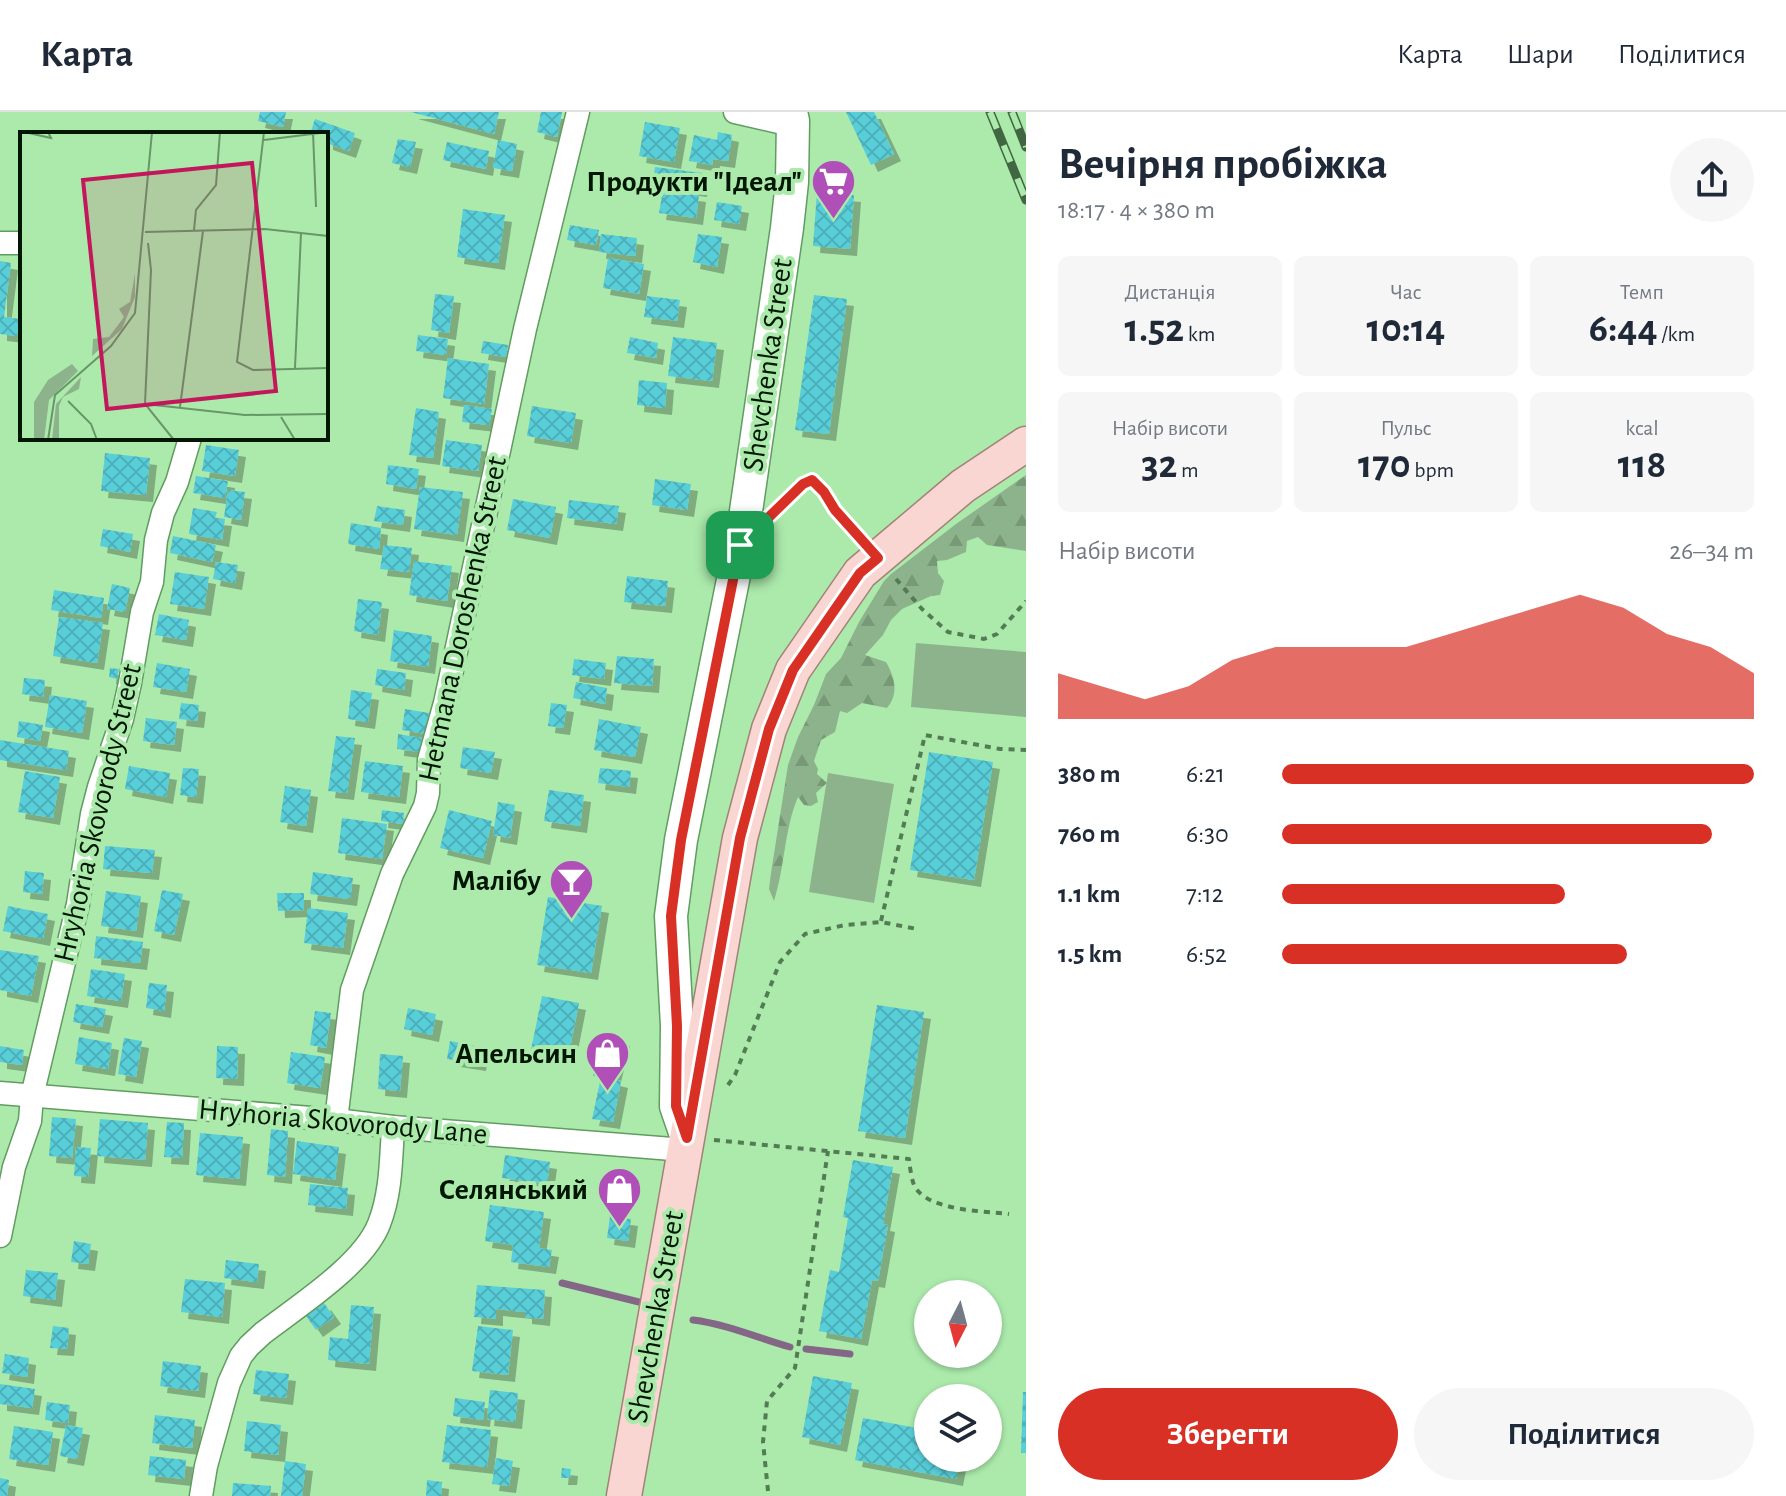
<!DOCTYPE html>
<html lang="uk">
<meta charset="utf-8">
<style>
body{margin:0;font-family:"Alegreya Sans",sans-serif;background:#f6f6f7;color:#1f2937;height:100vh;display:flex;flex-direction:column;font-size:30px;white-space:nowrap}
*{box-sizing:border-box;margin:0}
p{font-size:26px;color:#747a83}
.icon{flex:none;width:44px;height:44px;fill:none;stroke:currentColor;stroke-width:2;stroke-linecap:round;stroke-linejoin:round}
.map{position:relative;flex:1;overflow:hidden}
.details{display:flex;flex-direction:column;background:#fff;width:760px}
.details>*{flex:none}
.needle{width:52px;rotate:186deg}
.buttons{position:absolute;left:914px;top:1168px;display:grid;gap:16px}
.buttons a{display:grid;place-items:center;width:88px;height:88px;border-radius:50%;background:#fff;box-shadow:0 2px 6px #0004;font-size:40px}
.pin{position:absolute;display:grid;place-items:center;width:68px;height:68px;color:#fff;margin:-34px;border-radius:16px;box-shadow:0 4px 12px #0006}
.round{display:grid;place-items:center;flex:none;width:84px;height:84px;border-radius:42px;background:#f6f6f7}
.summary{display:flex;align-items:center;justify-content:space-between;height:136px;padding:0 32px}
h1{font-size:44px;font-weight:600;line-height:60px}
.metrics{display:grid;grid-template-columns:repeat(3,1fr);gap:12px;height:136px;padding:8px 32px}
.metrics div{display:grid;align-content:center;border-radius:12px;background:#f6f6f7;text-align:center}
.metrics b{font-size:40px;font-weight:600}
.metrics small{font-size:22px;font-weight:400}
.metrics p{font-size:22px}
.chart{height:224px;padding:16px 32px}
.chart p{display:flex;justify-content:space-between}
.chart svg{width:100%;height:144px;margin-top:8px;fill:#d93025;opacity:.7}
.action{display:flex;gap:16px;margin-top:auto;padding:16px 32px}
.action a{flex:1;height:92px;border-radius:48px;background:#d93025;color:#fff;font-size:32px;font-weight:600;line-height:92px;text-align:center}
.action a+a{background:#f6f6f7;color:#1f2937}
ul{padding:0 32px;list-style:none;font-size:26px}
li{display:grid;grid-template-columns:128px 96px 1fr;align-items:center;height:60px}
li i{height:20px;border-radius:10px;background:#d93025}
header{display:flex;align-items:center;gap:48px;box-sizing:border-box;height:112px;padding:0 40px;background:#fff;border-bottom:2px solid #e0e1e3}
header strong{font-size:38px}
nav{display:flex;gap:44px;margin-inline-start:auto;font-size:28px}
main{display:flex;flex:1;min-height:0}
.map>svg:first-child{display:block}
.forest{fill:url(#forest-firs)}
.pitch{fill:#8cb38b}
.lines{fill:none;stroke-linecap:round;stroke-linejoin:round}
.stream{stroke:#846687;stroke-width:7}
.building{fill:url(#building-cross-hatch);filter:url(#shadow)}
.minor-casing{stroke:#619c61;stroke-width:25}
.secondary-casing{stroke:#619c61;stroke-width:35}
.primary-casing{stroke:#a18277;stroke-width:37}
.path{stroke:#537c54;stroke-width:4;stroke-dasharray:6 6;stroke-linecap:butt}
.minor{stroke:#fff;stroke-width:22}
.secondary{stroke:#fff;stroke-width:32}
.primary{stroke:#fad6d3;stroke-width:34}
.rail-casing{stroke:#416642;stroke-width:9}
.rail{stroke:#aceaac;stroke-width:6;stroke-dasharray:18;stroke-linecap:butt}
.route-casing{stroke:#fff;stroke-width:16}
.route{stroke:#d93025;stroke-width:10}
.labels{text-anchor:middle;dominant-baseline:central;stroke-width:8;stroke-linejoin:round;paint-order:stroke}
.poi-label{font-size:30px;font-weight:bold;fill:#011703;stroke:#aceaac;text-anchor:end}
.street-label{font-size:30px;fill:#011703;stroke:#aceaac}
.inset-road{fill:none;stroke:#689668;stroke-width:2}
.view{fill:#c2185b;fill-opacity:0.15;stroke:#c2185b;stroke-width:4}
.inset-edge{fill:none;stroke:#011703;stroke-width:4}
</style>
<header>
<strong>Карта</strong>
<nav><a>Карта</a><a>Шари</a><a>Поділитися</a></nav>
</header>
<main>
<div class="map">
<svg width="1026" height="1384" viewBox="0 0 1026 1384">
<defs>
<pattern id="forest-firs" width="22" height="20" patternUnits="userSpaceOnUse" patternTransform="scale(2)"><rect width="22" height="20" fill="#8cb38b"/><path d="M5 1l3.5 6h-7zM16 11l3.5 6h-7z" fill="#779976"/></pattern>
<pattern id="building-cross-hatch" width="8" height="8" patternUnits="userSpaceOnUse" patternTransform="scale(2)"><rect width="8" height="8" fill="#59ced9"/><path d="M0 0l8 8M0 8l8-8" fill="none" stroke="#4cb0b9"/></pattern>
<filter id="shadow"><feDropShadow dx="7" dy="7" stdDeviation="0" flood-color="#0004"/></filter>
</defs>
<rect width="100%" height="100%" fill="#aceaac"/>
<!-- forest -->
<path class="forest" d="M1026,363V439L987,433L978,425L967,429L966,440L947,448L937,449L938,461L944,469L940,483L931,484L902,497L891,508L883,523L865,543L886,550C895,565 899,582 887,596L862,591L847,601L840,599L835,620L821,628L814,649L818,657L817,662L827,671L816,681L818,690L811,694L804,693L798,685C784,718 785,755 774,789L769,777L771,761L788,653L798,625L814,593L826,562L841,546L859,510L884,469L891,462L956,412Z"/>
<!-- pitch -->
<g class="pitch">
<path d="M916,531L1026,540V605L911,595Z"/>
<path d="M828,661L894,672L874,791L809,780Z"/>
</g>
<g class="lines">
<!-- stream -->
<g class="stream">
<path d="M562,1171L639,1190"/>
<path d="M693,1208C726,1212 758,1226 790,1235"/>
<path d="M806,1237L850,1242"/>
</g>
</g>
<!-- building -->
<g class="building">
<path d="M260,0H286L283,15L258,9Z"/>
<path d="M411,0H499L494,22Z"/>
<path d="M541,0H562L557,25L537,20Z"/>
<path d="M846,0H874L894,42L871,53Z"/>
<path d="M315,7L355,21L349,39L326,31V22H310Z"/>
<path d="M645,10L680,16L674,50L639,44Z"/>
<path d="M718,20L732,23L728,49L713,47L712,53L689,49L694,23L717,28Z"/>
<path d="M398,27L416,30L410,55L392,51Z"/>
<path d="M498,28L517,32L512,59L493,56Z"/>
<path d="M447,30L489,39L486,57L443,48Z"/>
<path d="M655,55L702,61L700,78L653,72Z"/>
<path d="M663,78L699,83L696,106L659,101Z"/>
<path d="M817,80L854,83L850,137L813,134Z"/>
<path d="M717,90L742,94L739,112L714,108Z"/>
<path d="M463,97L505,103L498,151L457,145Z"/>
<path d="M570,113L599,118L596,133L567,128Z"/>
<path d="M601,122L637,126L635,144L599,140Z"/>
<path d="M698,122L722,125L717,155L693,150Z"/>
<path d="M608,146L644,152L639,182L603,176Z"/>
<path d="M0,149L11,151L4,205L20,207L17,224L0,222Z"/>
<path d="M435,182L454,184L449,221L431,218Z"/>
<path d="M814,183L847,187L829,322L795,318Z"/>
<path d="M647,184L680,188L677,209L644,205Z"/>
<path d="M418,223L448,227L446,243L416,239Z"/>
<path d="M630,225L658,231L656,246L627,241Z"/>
<path d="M673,225L717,231L712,269L668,264Z"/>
<path d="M483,229L508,233L506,245L481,241Z"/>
<path d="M448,246L489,252L484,292L443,286Z"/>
<path d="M639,268L667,271L665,296L637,293Z"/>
<path d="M464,293L492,297L489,313L462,310Z"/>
<path d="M532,294L576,301L571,331L527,324Z"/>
<path d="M416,296L439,300L433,346L409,343Z"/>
<path d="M446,328L482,333L478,359L442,354Z"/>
<path d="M206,333L239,338L235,364L202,359Z"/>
<path d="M105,341L150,346L146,383L101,379Z"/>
<path d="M388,353L419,357L416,377L386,372Z"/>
<path d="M196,364L228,369L225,386L193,381Z"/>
<path d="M655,367L691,372L687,398L652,393Z"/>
<path d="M420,375L463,380L457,423L414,417Z"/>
<path d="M228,378L245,380L241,408L224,405Z"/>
<path d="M513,387L556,395L550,426L507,418Z"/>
<path d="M569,388L619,394L616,412L567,406Z"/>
<path d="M377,394L405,398L403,413L374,409Z"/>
<path d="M193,396L217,400L215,406L225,407L222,428L189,422Z"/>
<path d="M351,411L381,416L379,437L348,432Z"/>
<path d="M103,417L133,422L130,440L100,434Z"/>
<path d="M173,424L216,433L212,450L170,441Z"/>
<path d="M384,433L412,436L409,460L380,457Z"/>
<path d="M414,449L452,454L447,489L409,483Z"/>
<path d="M216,450L238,453L235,471L213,467Z"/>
<path d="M175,460L209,465L204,497L170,492Z"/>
<path d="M627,464L668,469L665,494L624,490Z"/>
<path d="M112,472L130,476L125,500L107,497Z"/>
<path d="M54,478L104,486L101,506L51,498Z"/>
<path d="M358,487L382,490L378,523L354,519Z"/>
<path d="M159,502L189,508L186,528L155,523Z"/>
<path d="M59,505L103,511L97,551L53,544Z"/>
<path d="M394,518L432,524L428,555L390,549Z"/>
<path d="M617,544L654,547L652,574L614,571Z"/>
<path d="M574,547L606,551L604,567L572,563Z"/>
<path d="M157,551L190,557L186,580L153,575Z"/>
<path d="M110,556L119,557L117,567L109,565Z"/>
<path d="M377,557L406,561L404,578L375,573Z"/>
<path d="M24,566L45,568L43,585L22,582Z"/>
<path d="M576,570L607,576L605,592L573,586Z"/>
<path d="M351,578L372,581L368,610L348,607Z"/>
<path d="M50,583L87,589L82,621L45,615Z"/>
<path d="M181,591L199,593L197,609L179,607Z"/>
<path d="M551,591L567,593L563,616L548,614Z"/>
<path d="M405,597L429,601L426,622L402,618Z"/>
<path d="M146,606L177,610L174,633L143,629Z"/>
<path d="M599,607L641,615L635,645L594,638Z"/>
<path d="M19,609L43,613L40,629L17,625Z"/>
<path d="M398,622L422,626L420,640L397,637Z"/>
<path d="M336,624L355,626L347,681L328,679Z"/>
<path d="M0,628L69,639L66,658L0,648Z"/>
<path d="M463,635L495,640L491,661L460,656Z"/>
<path d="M929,640L993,650L974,768L910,758Z"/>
<path d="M365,649L403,654L399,685L361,680Z"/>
<path d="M129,654L170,661L166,685L125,677Z"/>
<path d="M183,656L199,657L196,685L180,683Z"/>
<path d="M600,656L631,659L629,675L598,671Z"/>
<path d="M25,659L60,665L53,706L18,700Z"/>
<path d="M285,674L311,678L306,714L280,710Z"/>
<path d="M549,678L584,683L580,714L544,709Z"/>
<path d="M498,690L515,693L510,726L493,723Z"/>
<path d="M382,698L404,701L403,712L381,709Z"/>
<path d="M449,698L492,709L483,746L440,736Z"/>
<path d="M342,706L387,712L382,747L338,741Z"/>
<path d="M105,734L155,738L152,761L103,757Z"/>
<path d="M25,759L44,761L42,782L23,780Z"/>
<path d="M313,760L353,766L350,787L310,782Z"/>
<path d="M162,778L183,782L174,823L154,819Z"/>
<path d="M106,779L141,784L136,819L101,814Z"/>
<path d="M277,781H304V798L278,799Z"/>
<path d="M548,785L602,794L591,861L537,853Z"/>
<path d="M8,794L48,802L43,827L3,819Z"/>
<path d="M308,796L348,801L343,836L304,831Z"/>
<path d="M96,824L143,830L140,851L94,846Z"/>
<path d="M0,838L39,844L31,884L0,878Z"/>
<path d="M91,857L125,862L121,889L87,884Z"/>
<path d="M149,871L167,873L164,899L146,896Z"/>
<path d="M542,884L579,891L568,946L531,938Z"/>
<path d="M76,892L106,897L102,915L73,910Z"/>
<path d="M877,893L924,900L905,1026L858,1019Z"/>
<path d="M408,896L436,902L432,923L404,917Z"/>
<path d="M315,899L331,901L326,936L310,933Z"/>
<path d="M602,924L623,927L613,967L621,969L613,1010L592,1007L601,965L593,964Z"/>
<path d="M79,925L112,931L108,957L75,952Z"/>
<path d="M124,926L142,929L136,965L118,962Z"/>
<path d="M450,929L482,935L479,952L447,947Z"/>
<path d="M0,934L24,938L22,953L0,950Z"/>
<path d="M217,934L238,935L237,967L216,966Z"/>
<path d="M291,940L325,945L320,976L287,971Z"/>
<path d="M380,942L403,944L400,979L378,977Z"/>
<path d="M52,1005L76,1007L72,1046L49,1044Z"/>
<path d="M100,1007L148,1011L145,1048L97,1044Z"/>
<path d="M167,1010L184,1011L182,1046L164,1045Z"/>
<path d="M271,1017L288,1019L285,1065L267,1063Z"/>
<path d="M200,1021L243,1025L239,1067L196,1063Z"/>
<path d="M297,1029L339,1035L335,1068L293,1062Z"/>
<path d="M76,1035L91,1036L88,1065L74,1064Z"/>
<path d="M505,1043L550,1050L547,1072L502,1066Z"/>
<path d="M853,1048L893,1055L883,1112L888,1113L878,1169L872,1168L861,1227L819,1219L830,1158L839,1160L848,1106L843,1105Z"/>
<path d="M310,1072L348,1076L346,1097L308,1093Z"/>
<path d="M490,1093L544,1100L539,1136L552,1138L549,1155L511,1150L513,1133L485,1129Z"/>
<path d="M610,1104L631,1107L628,1129L607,1126Z"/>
<path d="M74,1129L91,1132L88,1152L71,1150Z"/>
<path d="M226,1148L259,1152L257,1170L224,1166Z"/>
<path d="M26,1158L58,1161L55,1188L23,1184Z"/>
<path d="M185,1167L225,1171L222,1205L181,1200Z"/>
<path d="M477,1173L545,1178L543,1207L525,1205V1200L496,1197V1207L474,1205Z"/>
<path d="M324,1191L334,1205L316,1218L306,1204Z"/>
<path d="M351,1193L374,1195L369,1252L328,1248L330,1225L348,1227Z"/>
<path d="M53,1214L69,1216L67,1237L50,1236Z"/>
<path d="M478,1214L513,1218L508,1263L472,1259Z"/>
<path d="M5,1242L29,1246L27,1265L2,1261Z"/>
<path d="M163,1249L201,1254L198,1279L160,1274Z"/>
<path d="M256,1258L289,1262L286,1286L253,1282Z"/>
<path d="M813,1264L852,1271L840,1333L802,1325Z"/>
<path d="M0,1272L35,1277L32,1296L0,1292Z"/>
<path d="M490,1278L518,1281L515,1310L487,1307Z"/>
<path d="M1023,1280H1026V1341H1021Z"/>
<path d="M455,1286L485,1290L483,1308L453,1304Z"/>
<path d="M47,1290L70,1293L68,1311L45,1308Z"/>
<path d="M155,1303L195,1308L192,1336L152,1331Z"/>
<path d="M863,1306L928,1318V1346H960L956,1367L855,1348Z"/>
<path d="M247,1309L281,1313L278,1343L244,1339Z"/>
<path d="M66,1313L83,1316L77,1347L60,1344Z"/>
<path d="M447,1313L491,1318L487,1355L442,1350Z"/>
<path d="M14,1314L53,1320L48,1353L9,1347Z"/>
<path d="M150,1344L186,1348L184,1367L148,1363Z"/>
<path d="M496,1346L513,1349L509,1374L492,1372Z"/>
<path d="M285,1349L306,1352L302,1384H281Z"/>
<path d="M562,1356L571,1357L570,1366H561Z"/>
<path d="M0,1366L9,1368L7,1384H0Z"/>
<path d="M427,1368L442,1370L441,1384H426Z"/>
<path d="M233,1371L271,1374L270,1384H232Z"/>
</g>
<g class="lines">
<defs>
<g id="minor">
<path d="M735,0L783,11L793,9"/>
<path d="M0,131H22"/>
<path d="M0,981L336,1008L393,1015L685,1038"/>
<path d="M336,1008L352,878L392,762L425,694L428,681L429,648L445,591L525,217L578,0"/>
<path d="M0,1124L14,1055L30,1009L32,984L78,792L92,702L99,675L122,607L130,571L142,500L152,470L156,428L163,401L177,370L190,326"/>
<path d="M201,1384L206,1354L229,1271L241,1244L249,1234L263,1221C298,1194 363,1153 379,1112C391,1082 391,1048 393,1015"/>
</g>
<path id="secondary" d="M687,1026L676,994L677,914L671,804L681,728L744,413L787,116L792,70L793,9L791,0"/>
<path id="primary" d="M624,1384L740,726L769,617L793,558L860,461L963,374L1026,332"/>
</defs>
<!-- minor casing -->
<use href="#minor" class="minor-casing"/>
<!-- secondary casing -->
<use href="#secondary" class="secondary-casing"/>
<!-- primary casing -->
<use href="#primary" class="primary-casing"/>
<!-- path -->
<g class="path">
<path d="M775,401L803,372L812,368L824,380L835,398L858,424"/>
<path d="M896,467L922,497L948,520L984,527L997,522L1026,489"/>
<path d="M881,809L925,623L1000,637L1026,638"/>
<path d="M728,973L735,963L780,850L805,822L845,813L881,810L917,817"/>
<path d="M714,1028L909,1047C910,1055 911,1065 914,1073C926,1099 984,1099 1009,1102"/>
<path d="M768,1379L763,1330L767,1289L795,1256L828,1039"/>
</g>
<!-- minor -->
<use href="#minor" class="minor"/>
<!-- secondary -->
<use href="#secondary" class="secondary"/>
<!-- primary -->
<use href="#primary" class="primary"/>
<defs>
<g id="rail">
<path d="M990,0L1026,88"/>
<path d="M1012,0L1026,35"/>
</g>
</defs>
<!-- rail casing -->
<use href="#rail" class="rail-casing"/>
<!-- rail -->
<use href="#rail" class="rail"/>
</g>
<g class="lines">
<defs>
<path id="route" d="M812,368L824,380L835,398L878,446L860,461L793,558L769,617L740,726L687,1026L676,994L677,914L671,804L681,728L740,433L803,372Z"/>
</defs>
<!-- route casing -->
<use href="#route" class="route-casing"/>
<!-- route -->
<use href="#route" class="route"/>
</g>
<!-- icons -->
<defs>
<symbol id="supermarket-pin" viewBox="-11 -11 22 30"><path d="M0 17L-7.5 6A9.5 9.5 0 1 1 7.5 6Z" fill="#af4fb7" stroke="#aceaac"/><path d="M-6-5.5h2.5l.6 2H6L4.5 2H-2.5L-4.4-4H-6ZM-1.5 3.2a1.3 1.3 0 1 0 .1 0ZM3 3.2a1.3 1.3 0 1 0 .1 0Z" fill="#fff"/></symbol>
<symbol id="bar-pin" viewBox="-11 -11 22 30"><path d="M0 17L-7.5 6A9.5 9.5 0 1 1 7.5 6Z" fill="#af4fb7" stroke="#aceaac"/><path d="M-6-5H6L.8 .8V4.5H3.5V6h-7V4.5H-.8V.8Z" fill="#fff"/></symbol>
<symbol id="shop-pin" viewBox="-11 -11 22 30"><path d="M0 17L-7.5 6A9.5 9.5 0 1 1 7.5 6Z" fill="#af4fb7" stroke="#aceaac"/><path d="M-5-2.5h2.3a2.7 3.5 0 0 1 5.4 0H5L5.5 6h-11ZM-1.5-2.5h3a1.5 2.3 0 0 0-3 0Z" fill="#fff"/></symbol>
</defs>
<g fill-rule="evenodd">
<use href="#supermarket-pin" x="808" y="44" width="51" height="69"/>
<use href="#bar-pin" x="546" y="744" width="51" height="69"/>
<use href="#shop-pin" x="582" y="916" width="51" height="69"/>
<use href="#shop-pin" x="594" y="1052" width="51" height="69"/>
</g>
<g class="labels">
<!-- poi labels -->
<g class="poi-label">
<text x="802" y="70">Продукти "Ідеал"</text>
<text x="541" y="769">Малібу</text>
<text x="577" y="942">Апельсин</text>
<text x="588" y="1078">Селянський</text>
</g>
<!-- street labels -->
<g class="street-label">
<text transform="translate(768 253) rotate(-82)">Shevchenka Street</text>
<text transform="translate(463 507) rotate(-78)">Hetmana Doroshenka Street</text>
<text transform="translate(98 701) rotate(-77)">Hryhoria Skovorody Street</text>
<text transform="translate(343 1010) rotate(5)">Hryhoria Skovorody Lane</text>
<text transform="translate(656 1205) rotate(-80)">Shevchenka Street</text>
</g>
</g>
<!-- overview -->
<g transform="translate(20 20)">
<rect width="308" height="308" fill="#aceaac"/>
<path d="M115,142V165L102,197L72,224L73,207L89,205L104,185L99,177L110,170ZM52,232L58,239L29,268L24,308H14V270L28,248ZM61,245L59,257L43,265L39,274V308H32L36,272Z" fill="#8cb38b"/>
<path class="inset-road" d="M4,0L31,6L28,0M244,0L217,230L233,238L308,236M293,0L296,75M244,8L308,0M174,98L176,78L196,53L200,0M125,100L245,97L308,104M128,111L131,138L125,272L154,308M275,236L281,101M48,269L71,292L77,308M125,272L225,283L308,282M160,275L183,99M261,285L275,308M28,308L35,263L91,214L115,181L132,0"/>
<path class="view" d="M232,31L256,259L87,277L63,48Z"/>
<rect width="308" height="308" class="inset-edge"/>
</g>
</svg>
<div class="buttons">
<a><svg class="needle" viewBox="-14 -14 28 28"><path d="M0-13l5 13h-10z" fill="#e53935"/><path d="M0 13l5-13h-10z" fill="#747a83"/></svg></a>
<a><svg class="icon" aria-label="layers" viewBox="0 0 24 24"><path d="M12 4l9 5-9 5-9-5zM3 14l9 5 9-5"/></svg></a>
</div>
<div class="pin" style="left:740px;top:433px;background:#1e9e55"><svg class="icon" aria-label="arrive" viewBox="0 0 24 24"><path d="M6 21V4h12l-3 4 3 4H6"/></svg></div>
</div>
<section class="details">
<div class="summary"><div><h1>Вечірня пробіжка</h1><p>18:17 · 4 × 380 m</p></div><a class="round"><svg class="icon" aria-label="share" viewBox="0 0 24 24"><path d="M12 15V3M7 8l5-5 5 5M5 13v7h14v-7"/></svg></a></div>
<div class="metrics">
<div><p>Дистанція</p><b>1.52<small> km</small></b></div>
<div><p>Час</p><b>10:14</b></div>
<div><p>Темп</p><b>6:44<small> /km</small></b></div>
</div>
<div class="metrics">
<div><p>Набір висоти</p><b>32<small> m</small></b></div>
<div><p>Пульс</p><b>170<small> bpm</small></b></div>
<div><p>kcal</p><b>118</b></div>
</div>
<div class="chart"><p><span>Набір висоти</span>26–34 m</p>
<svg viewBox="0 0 160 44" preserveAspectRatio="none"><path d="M0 44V30L10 34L20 38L30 34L40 26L50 22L60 22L70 22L80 22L90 18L100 14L110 10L120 6L130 10L140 18L150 22L160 30V44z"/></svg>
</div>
<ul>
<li><b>380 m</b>6:21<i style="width:100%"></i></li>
<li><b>760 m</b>6:30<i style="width:91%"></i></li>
<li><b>1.1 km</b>7:12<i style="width:60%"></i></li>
<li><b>1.5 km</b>6:52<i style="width:73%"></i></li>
</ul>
<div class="action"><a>Зберегти</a><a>Поділитися</a></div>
</section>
</main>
